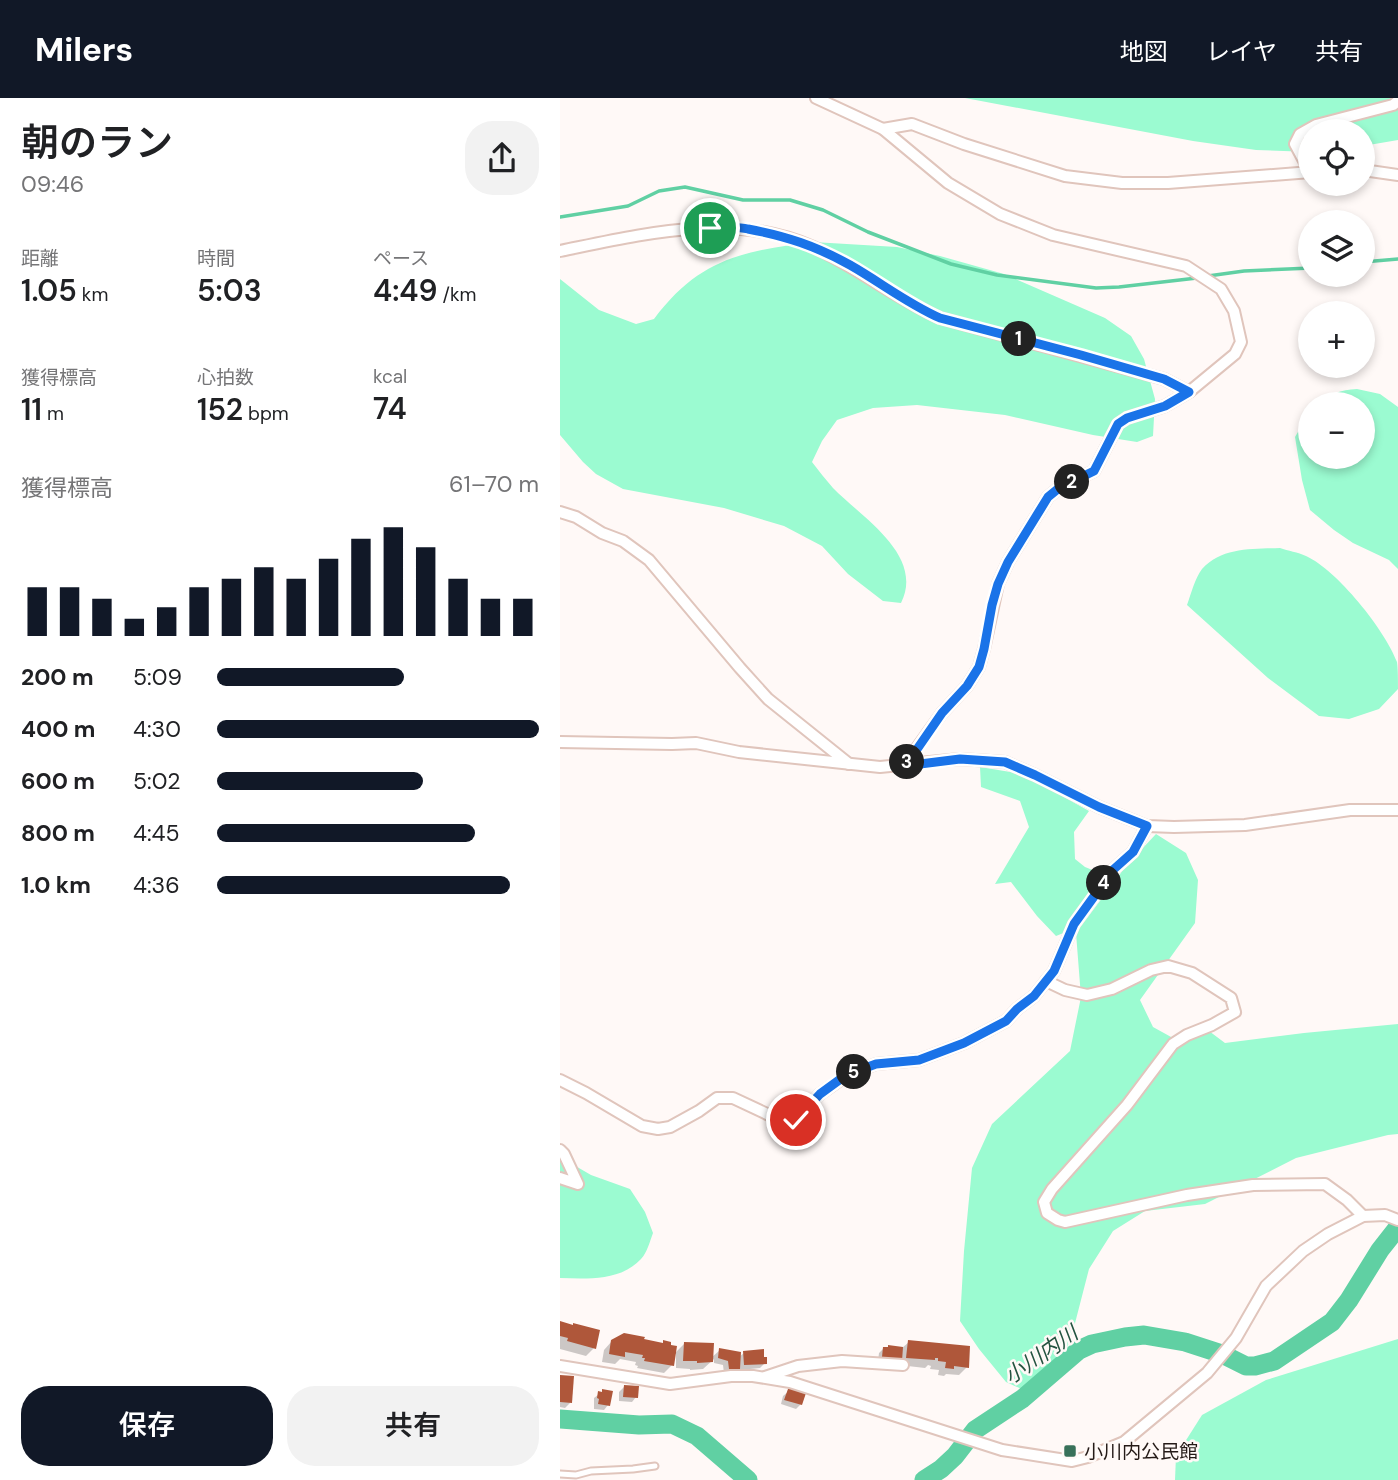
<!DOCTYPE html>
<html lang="ja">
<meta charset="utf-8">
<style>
body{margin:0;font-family:"DM Sans","Noto Sans JP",sans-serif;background:#f2f2f2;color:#202124;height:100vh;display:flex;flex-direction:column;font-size:26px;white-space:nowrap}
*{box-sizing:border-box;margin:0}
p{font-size:23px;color:#757577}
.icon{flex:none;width:38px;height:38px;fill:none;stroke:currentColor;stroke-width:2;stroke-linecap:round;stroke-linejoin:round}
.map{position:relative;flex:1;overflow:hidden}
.sheet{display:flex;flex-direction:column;background:#fff;width:560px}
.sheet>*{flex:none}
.controls{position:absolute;left:738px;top:21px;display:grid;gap:14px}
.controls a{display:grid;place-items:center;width:77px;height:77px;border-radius:50%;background:#fff;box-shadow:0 4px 10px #0003;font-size:35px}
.pin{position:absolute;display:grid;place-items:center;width:60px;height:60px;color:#fff;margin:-30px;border:4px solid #fff;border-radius:50%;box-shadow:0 2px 7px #0007}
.km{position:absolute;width:35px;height:35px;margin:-18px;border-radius:50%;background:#222;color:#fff;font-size:19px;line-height:35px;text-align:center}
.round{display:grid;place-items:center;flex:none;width:74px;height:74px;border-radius:28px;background:#f2f2f2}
.overview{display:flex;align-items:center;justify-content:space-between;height:119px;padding:0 21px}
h1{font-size:38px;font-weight:600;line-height:52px}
.figures{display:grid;grid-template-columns:repeat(3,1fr);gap:10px;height:119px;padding:7px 21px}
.figures div{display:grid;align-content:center}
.figures b{font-size:30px;font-weight:600}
.figures small{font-size:19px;font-weight:400}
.figures p{font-size:19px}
.chart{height:196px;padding:14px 21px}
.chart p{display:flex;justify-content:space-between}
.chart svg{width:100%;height:126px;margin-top:7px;stroke:#111827;stroke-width:6}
.cta{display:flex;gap:14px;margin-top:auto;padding:14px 21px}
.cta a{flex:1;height:80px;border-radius:28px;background:#111827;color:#fff;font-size:28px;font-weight:600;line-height:80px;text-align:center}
.cta a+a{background:#f2f2f2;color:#202124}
ul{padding:0 21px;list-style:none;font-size:23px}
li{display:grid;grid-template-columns:112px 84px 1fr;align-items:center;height:52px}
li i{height:18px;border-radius:9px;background:#111827}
header{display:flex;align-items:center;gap:42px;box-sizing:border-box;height:98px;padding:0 35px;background:#111827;color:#fff}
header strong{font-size:33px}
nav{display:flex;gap:38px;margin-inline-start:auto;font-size:24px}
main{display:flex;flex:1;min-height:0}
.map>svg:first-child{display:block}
.green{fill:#9bfbd1}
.shadow{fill:#0003}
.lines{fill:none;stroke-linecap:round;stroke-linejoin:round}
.stream{stroke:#60d0a3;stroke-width:3.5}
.river{stroke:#60d0a3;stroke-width:19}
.building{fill:#af573a}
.lane-casing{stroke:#e0c5bc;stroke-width:9}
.street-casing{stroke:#e0c5bc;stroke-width:14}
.lane{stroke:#fff;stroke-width:5}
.street{stroke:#fff;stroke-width:10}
.route-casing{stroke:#fff;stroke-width:14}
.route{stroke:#1a73e8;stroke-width:9}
.poi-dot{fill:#38715a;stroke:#fff9f7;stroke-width:2.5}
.labels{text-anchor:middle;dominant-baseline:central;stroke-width:5;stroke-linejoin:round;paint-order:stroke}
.poi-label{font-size:19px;fill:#241a17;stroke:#fff9f7;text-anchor:start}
.water-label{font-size:21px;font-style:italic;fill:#245340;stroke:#fff9f7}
</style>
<header>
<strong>Milers</strong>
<nav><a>地図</a><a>レイヤ</a><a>共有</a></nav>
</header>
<main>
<section class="sheet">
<div class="overview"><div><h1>朝のラン</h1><p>09:46</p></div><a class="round"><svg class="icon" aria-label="share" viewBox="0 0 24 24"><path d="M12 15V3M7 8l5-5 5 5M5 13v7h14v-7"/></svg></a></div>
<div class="figures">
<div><p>距離</p><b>1.05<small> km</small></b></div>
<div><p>時間</p><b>5:03</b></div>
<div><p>ペース</p><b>4:49<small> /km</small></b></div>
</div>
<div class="figures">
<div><p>獲得標高</p><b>11<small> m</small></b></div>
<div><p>心拍数</p><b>152<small> bpm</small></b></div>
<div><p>kcal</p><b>74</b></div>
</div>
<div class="chart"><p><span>獲得標高</span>61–70 m</p>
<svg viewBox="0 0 160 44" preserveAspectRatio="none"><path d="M5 44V27M15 44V27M25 44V31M35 44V38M45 44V34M55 44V27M65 44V24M75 44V20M85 44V24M95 44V17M105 44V10M115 44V6M125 44V13M135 44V24M145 44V31M155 44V31"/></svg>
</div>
<ul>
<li><b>200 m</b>5:09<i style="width:58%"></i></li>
<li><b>400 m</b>4:30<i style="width:100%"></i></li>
<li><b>600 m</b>5:02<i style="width:64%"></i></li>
<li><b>800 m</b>4:45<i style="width:80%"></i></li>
<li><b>1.0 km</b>4:36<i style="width:91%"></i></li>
</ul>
<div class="cta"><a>保存</a><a>共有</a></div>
</section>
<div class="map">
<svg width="838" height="1382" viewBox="0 0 838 1382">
<rect width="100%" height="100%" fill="#fff9f7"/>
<!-- green -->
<g class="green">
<path d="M405,0H838V42L803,48V33H751V54L696,52L633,43Z"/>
<path d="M253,144L337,149L380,158L444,176L545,220L571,238L584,261L595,301L593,338L577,344L533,337L445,317L357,307L313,310L277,322L262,343L252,364C259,373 266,382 273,390C301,419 365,457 341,505L323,503L288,476L262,448L224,428L164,410L63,391L36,376L23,364L0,337V181L39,212L76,226L94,221C139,161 182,153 253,144Z"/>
<path d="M797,291L820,296L838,309V471L829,462L793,445L774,432L750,412L742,382L735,339L751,312V359H803V306H757C770,296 780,292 797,291Z"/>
<path d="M720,450C728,453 738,454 746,458C777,472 825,532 837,564C838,571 838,583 838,591L819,611L789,621L759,618L708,580L627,507C631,496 635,480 642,471C662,449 692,451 720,450Z"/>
<path d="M420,669L463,676L529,713L514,734L515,761L525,769L545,777L523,804L506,834L496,838L477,818L451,784L435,786L469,729L460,703L421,689Z"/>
<path d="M596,736L626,755L638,782L635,825L580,902L593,929L622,945L645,930L665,945L744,935L838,926V1036L828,1037L736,1060L645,1106L585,1113L553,1133L529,1171L513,1233L497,1279L475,1297L446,1284L419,1251L400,1223L404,1153L412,1070L432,1026L510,953L521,899L516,835L566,768Z"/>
<path d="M0,1059L31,1077L70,1091L85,1114L93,1135C90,1143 87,1155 81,1161C61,1183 27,1181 0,1180Z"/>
<path d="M838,1241V1382H615L616,1358L642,1317L706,1282Z"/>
</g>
<!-- shadow -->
<g class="shadow">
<path d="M0,1225L34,1250L26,1258L0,1251Z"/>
<path d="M52,1243H82L102,1246L104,1244L112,1267L104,1275L77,1270L78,1268L75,1267L76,1264L60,1261L55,1266L42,1264L44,1252Z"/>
<path d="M349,1244L407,1269L399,1277L386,1276L384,1278L378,1277L379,1272L370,1271L371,1268L368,1267L365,1270L339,1267L318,1263L319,1255L324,1250H342Z"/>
<path d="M124,1246L151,1260L160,1252L179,1259L184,1255L205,1265L200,1270L180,1272L179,1269L174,1275H164L163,1267L154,1265V1261L143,1271L130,1272V1271L116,1270V1256H114Z"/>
<path d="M0,1279L10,1305L5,1310L0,1309Z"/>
<path d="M64,1289L76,1299L72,1304L59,1303V1294Z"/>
<path d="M43,1293L48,1307L44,1312L34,1311V1300Z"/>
<path d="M229,1293L241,1306L236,1311L221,1306L223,1298Z"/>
</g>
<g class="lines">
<!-- stream -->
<g class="stream">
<path d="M0,119L68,108L99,93L125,89L183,102H230L263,112L308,134L391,166L437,177L536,190L559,189L637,180"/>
<path d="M803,164L838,161"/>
<path d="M648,178L684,173L751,170"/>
</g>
<!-- river -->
<g class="river">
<path d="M0,1321L79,1327L112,1326L137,1338L188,1382"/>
<path d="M364,1382L381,1371L395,1358L415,1332L462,1301L519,1252L532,1246L565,1239L584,1237L625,1244L662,1256L686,1268H695L714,1263L772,1224L789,1202L820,1152L838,1129"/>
</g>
</g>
<!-- building -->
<g class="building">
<path d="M0,1223L13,1227V1225L40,1232L36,1251L7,1243L8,1240L0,1238Z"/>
<path d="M64,1235L85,1239L84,1241L103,1245V1242L111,1244V1247L117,1248L114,1268L84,1263L85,1260H82L83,1257L65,1254V1259L49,1256L51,1242Z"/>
<path d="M348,1242L410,1248L409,1270L394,1268V1271L385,1270L386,1264L378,1263V1260H375V1262L346,1260Z"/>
<path d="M124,1244L154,1245L153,1264L137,1265V1263H123Z"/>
<path d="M328,1247L343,1249L342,1263L328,1262V1259H322L323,1249H328Z"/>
<path d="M159,1250L181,1254L180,1271H169L168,1263L158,1260Z"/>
<path d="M204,1251V1259H207V1266L184,1267L183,1253Z"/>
<path d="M0,1277L14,1278L12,1305L0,1304Z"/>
<path d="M64,1287L79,1288L78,1300L63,1299Z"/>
<path d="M230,1290L246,1295L242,1307L224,1302L228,1291Z"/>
<path d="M42,1291L53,1293L50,1308L38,1306L39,1301L37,1300L38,1293L42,1294Z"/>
</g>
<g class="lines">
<defs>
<path id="lane" d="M0,1376L16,1377L31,1373L73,1371L95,1368"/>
<g id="street">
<path d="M256,0L323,31L388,85L440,116L493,137L626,168L661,191L674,213L681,244L675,256L629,294L605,308L567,320L558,326L534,373L499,390L488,399L448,464L438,486L424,551L419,569L407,588L382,615L344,668"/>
<path d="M323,31L352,26L404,46L505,78L562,85H608L751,74"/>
<path d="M803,72L838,77"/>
<path d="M750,74L735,46L740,36L756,27L833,7L838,3"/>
<path d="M0,153C83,136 173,113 253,149C297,169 335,200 380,220L604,281L629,294"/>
<path d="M0,414L16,419L42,435L63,443L89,462L180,570L208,601L289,666"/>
<path d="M0,644L112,646L136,645L179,654L320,669L400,661L445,664L475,677L539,709L587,728L614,729L685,727L790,712H838"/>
<path d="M486,883L505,892L527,897L552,891L591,872L608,868L632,875L671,900L675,914L652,927L627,937L613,946L567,1007L492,1091L484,1104L487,1115L498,1122L505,1124L627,1097L693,1087L765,1086L787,1102L803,1118"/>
<path d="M0,982L26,995L82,1028L98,1031L110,1029L139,1013L157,1000H173L224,1024L236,1022L260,996L287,977L316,966L359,962L404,945L446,923L457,911L474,898L494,873L514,826L554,771L573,754L587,728"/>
<path d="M0,1052L4,1056L18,1086L0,1080"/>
<path d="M0,1268L110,1286L171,1278H193L230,1284L442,1352L512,1363L528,1359L564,1344L647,1275L676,1240L706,1188L743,1153L768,1136L803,1118L825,1117L838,1122"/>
<path d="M205,1279L238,1268L282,1263L343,1267"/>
</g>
</defs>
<!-- lane casing -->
<use href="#lane" class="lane-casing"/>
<!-- street casing -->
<use href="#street" class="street-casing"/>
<!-- lane -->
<use href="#lane" class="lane"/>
<!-- street -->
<use href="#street" class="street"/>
</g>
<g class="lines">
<defs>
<path id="route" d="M150,130C162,130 176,128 188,131C226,138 256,148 290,167C320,184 348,206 380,220L521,257L604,281L629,294L605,308L567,320L558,326L534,373L499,390L488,399L448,464L438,486L432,507L424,551L419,569L407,588L382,615L353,657L344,668L400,661L445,664L475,677L539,709L587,728L573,754L554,771L514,826L494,873L474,898L457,911L446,923L404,945L359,962L316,966L286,977L260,996L236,1022"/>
</defs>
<!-- route casing -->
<use href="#route" class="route-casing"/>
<!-- route -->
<use href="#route" class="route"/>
</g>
<!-- markers -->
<rect class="poi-dot" x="503" y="1346" width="14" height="14" rx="3.5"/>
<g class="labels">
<!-- poi labels -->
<g class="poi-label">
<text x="524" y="1353">小川内公民館</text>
</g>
<!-- water labels -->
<g class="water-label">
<text transform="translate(481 1257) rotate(-35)">小川内川</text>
</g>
</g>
</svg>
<div class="controls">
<a><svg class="icon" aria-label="locate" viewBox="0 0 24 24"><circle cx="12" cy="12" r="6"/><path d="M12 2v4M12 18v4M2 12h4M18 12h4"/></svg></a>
<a><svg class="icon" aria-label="layers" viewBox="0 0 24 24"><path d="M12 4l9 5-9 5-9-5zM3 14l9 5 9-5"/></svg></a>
<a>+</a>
<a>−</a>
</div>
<div class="pin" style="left:150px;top:130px;background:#1e9e55"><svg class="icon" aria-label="arrive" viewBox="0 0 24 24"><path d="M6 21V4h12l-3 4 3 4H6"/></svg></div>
<div class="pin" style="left:236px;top:1022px;background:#d93025"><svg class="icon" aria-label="check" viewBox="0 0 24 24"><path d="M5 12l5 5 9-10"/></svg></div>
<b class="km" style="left:459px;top:241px">1</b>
<b class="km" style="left:512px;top:384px">2</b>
<b class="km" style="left:347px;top:664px">3</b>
<b class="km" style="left:544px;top:785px">4</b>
<b class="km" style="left:294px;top:974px">5</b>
</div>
</main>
